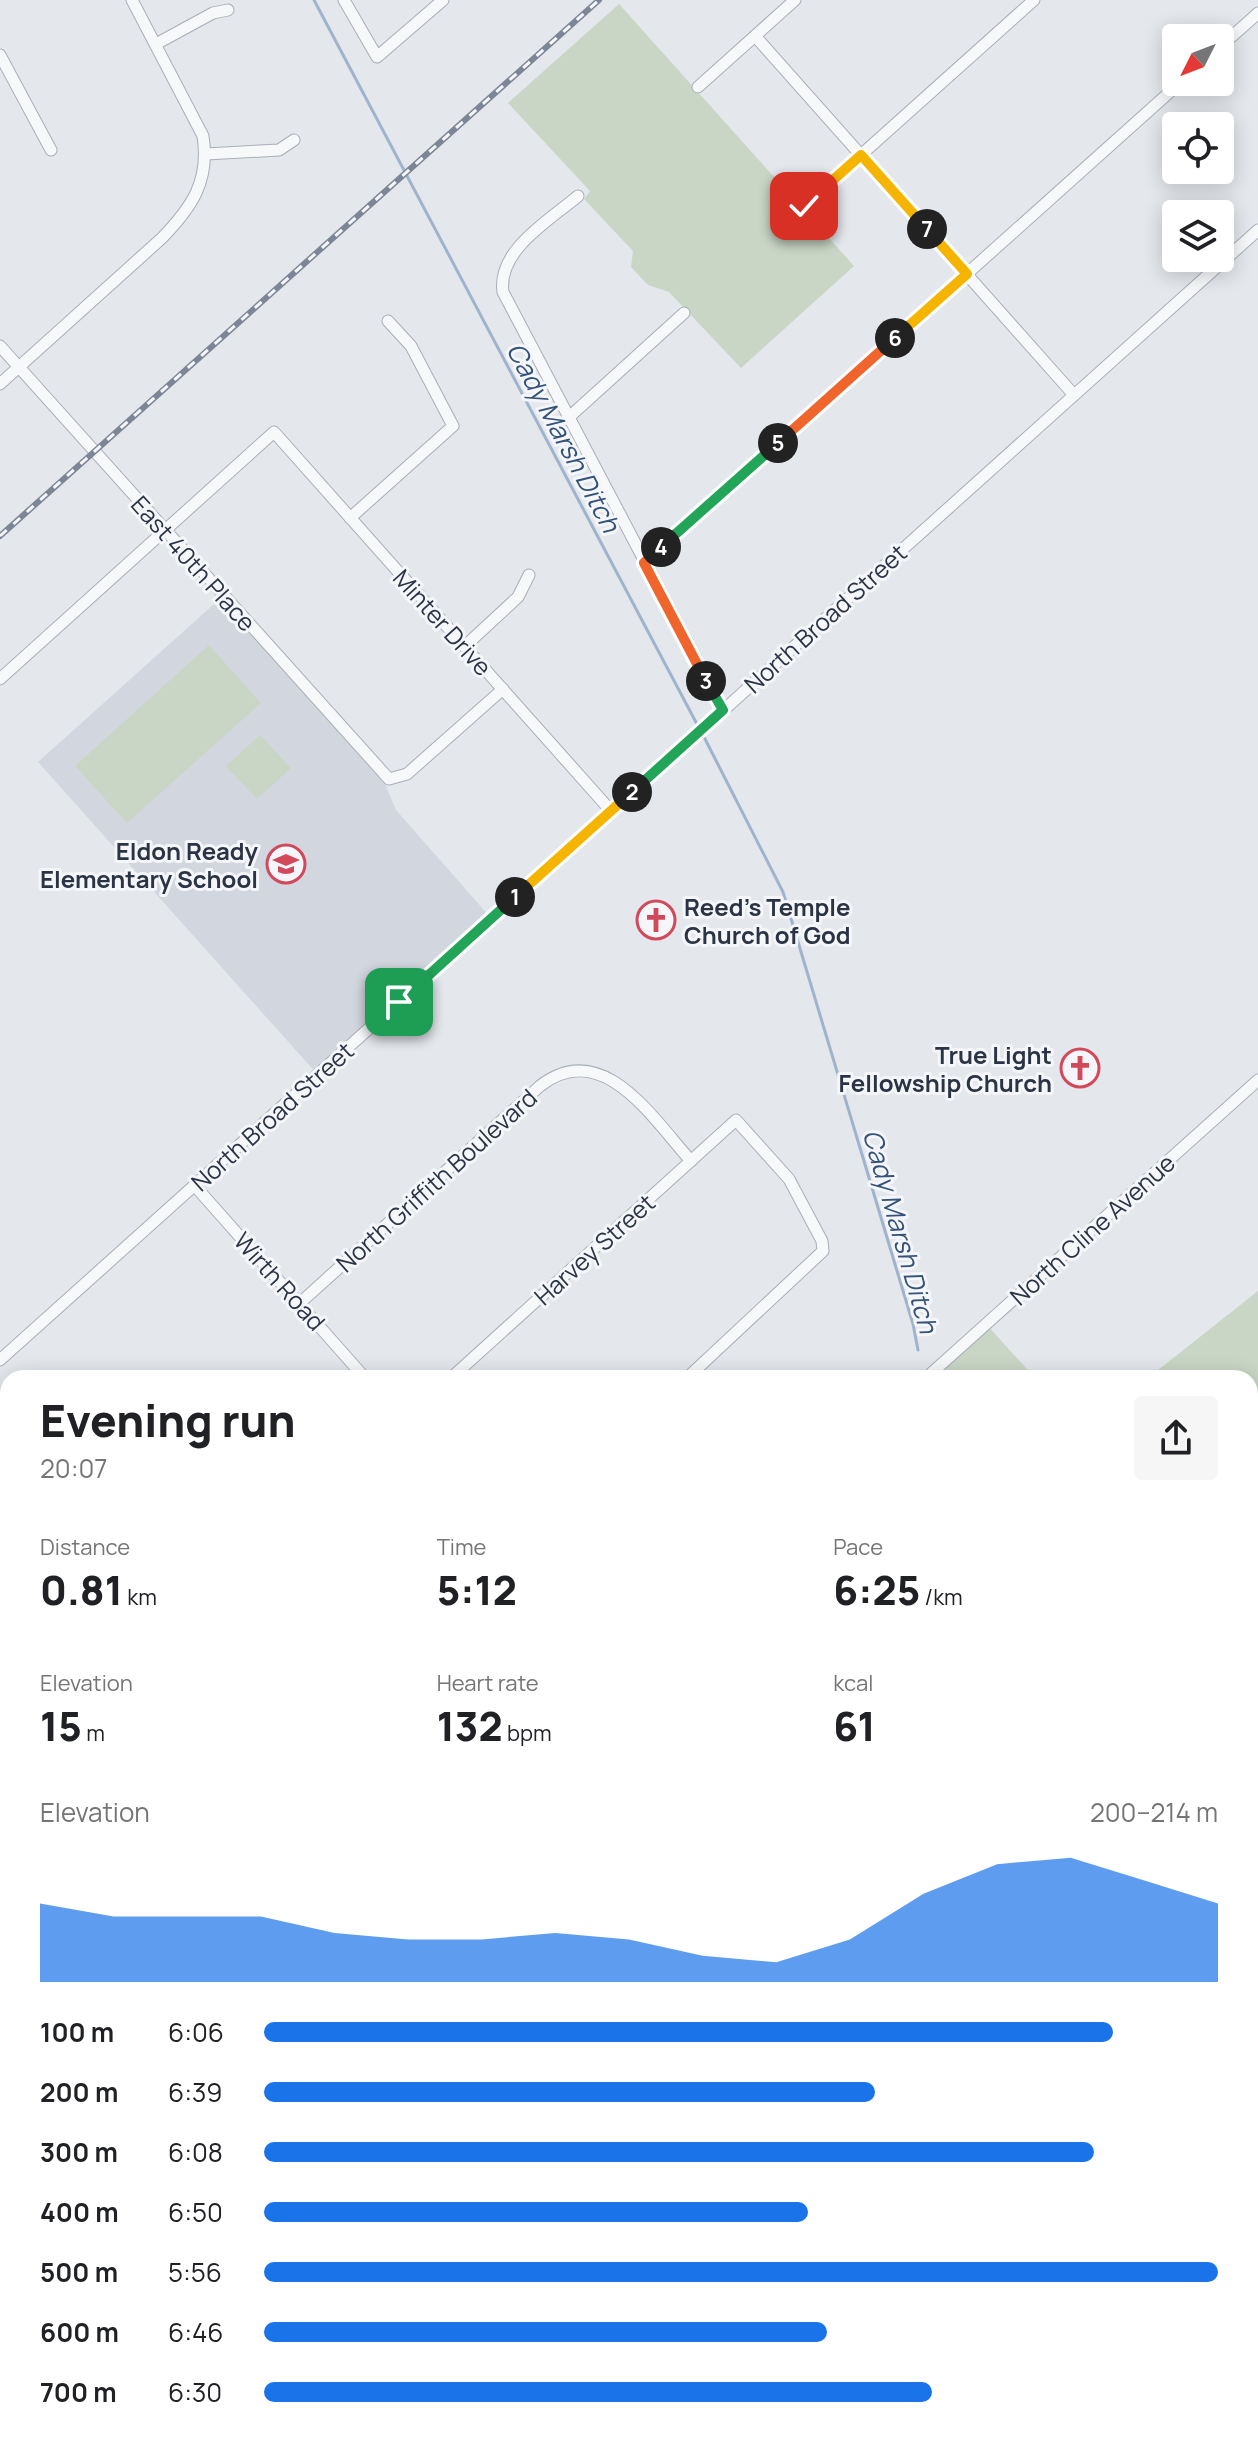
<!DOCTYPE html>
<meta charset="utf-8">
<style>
body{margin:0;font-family:Manrope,sans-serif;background:#f6f6f6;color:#202124;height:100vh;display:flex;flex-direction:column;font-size:30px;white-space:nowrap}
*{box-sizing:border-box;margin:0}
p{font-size:26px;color:#757577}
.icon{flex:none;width:44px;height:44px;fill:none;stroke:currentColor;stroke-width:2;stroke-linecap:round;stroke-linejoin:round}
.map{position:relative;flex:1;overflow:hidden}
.drawer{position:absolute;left:0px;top:1370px;width:1258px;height:1068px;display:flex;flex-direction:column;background:#fff;border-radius:24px 24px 0 0;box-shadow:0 4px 20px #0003}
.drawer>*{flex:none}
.needle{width:52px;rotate:228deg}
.fabs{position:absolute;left:1162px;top:24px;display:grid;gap:16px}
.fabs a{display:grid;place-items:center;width:72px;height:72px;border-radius:8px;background:#fff;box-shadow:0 4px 20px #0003;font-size:40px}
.pin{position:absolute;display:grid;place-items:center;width:68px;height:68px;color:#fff;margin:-34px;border-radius:16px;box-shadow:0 4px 12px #0006}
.km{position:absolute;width:40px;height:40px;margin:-20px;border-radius:50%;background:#222;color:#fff;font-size:22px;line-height:40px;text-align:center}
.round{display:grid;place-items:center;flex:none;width:84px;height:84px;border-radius:8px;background:#f6f6f6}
.headline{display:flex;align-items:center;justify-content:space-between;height:136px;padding:0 40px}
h1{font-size:44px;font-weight:800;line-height:60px}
.metrics{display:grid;grid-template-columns:repeat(3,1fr);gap:12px;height:136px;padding:8px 40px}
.metrics div{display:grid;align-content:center}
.metrics b{font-size:40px;font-weight:800}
.metrics small{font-size:22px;font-weight:400}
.metrics p{font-size:22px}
.chart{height:224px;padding:16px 40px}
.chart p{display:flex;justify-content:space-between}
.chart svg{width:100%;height:144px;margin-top:8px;fill:#1a73e8;opacity:.7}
ul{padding:0 40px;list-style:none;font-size:26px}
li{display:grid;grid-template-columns:128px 96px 1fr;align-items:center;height:60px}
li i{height:20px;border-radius:10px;background:#1a73e8}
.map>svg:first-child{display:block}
.built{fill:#d2d6de}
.green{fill:#c9d6c5}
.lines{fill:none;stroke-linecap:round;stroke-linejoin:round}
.stream{stroke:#9fb4cc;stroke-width:3}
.minor-casing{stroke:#a9aeb7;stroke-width:13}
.major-casing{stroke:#a3abb8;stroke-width:16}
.minor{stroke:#f7f8fa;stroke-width:11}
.major{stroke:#fff;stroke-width:14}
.rail-casing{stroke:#7d8696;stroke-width:6}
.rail{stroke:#f4f6f9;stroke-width:3;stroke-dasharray:9;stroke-linecap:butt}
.split-1-casing{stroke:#fff;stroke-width:16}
.split-2-casing{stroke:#fff;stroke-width:16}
.split-3-casing{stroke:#fff;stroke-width:16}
.split-4-casing{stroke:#fff;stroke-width:16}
.split-5-casing{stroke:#fff;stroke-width:16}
.split-6-casing{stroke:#fff;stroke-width:16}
.split-7-casing{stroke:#fff;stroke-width:16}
.split-8-casing{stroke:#fff;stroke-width:16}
.split-1{stroke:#22a559;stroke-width:10}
.split-2{stroke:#f5b400;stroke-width:10}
.split-3{stroke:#22a559;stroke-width:10}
.split-4{stroke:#f0652b;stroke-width:10}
.split-5{stroke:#22a559;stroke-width:10}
.split-6{stroke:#f0652b;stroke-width:10}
.split-7{stroke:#f5b400;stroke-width:10}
.split-8{stroke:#f5b400;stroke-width:10}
.labels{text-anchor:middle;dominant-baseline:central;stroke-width:6;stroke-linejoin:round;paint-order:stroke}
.street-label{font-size:24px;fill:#2b3445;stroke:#f4f6f9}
.poi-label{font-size:24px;font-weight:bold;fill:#2b3445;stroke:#f4f6f9;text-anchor:end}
.water-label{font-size:26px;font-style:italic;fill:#34527a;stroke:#f4f6f9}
</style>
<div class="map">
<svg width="1258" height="2438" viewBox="0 0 1258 2438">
<rect width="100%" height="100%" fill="#e4e7ec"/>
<!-- built -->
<g class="built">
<path d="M223,596L380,772L396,810L491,918L318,1075L38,762Z"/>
<path d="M0,1427L8,1436V1748L0,1735Z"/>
<path d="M0,1811L8,1823V2172L0,2179Z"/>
</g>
<!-- green -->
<g class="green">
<path d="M619,4L854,266L741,368L669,292L648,285L631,267L633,251L584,199L590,191L508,103Z"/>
<path d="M209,645L261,703L127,823L75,766Z"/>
<path d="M260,735L291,768L257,799L226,766Z"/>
<path d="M1258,1291V1680L1250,1687V1378H1148Z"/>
<path d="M986,1324L1035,1378H926Z"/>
<path d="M556,2430H688L679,2438H561Z"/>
</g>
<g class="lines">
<!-- stream -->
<g class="stream">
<path d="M314,0L699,728"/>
<path d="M703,735L783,892L913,1324L918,1350"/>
<path d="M1250,1958L1258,1969"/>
</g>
<defs>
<g id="minor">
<path d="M344,0L377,57L443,0"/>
<path d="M755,36L1074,395"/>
<path d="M156,44L213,13L228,10"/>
<path d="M1220,47L1258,13"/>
<path d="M0,55L51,150"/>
<path d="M698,87L795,0"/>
<path d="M206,154L279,150L294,140"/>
<path d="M578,196C550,220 497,250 503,292L723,710"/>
<path d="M804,206L1034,0"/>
<path d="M0,346L389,779L407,774L503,689"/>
<path d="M0,384L162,238C192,207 210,181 203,136L132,0"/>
<path d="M567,419L684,313"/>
<path d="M350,518L453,426L411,346L388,321"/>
<path d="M644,563L1181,82"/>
<path d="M465,646L518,597L529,575"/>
<path d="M0,679L274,432L611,811"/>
<path d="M195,1186L365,1378"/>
<path d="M300,1303L540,1086C603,1037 653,1119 691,1161"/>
<path d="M0,1360L1258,230"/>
<path d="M451,1378L736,1120L789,1179L822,1241L823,1251L687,1378"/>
<path d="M926,1378L1258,1080"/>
<path d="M1250,1939L1258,1932"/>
<path d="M1250,2374L1258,2384"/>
<path d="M0,2385L8,2394"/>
<path d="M40,2430L47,2438"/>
<path d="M250,2430L257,2438"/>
<path d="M696,2438L705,2430"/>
<path d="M1175,2438L1184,2430"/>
</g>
<g id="major">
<path d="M0,1773L8,1786"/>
<path d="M0,2194L8,2187"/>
<path d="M0,2222L8,2215"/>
<path d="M446,2430L451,2438"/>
</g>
</defs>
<!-- minor casing -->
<use href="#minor" class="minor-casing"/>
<!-- major casing -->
<use href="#major" class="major-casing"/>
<!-- minor -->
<use href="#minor" class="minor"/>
<!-- major -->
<use href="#major" class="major"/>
<defs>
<path id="rail" d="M0,536L599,0"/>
</defs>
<!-- rail casing -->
<use href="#rail" class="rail-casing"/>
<!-- rail -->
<use href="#rail" class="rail"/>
</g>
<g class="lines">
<defs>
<path id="split-1" d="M399,1002L515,897"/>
<path id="split-2" d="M515,897L632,792"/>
<path id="split-3" d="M632,792L723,710L706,681"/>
<path id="split-4" d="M661,547L644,563L706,681"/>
<path id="split-5" d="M661,547L778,443"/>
<path id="split-6" d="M778,443L895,338"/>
<path id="split-7" d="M895,338L967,274L927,229"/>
<path id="split-8" d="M804,206L861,155L927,229"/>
</defs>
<!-- split-1 casing -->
<use href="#split-1" class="split-1-casing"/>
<!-- split-2 casing -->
<use href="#split-2" class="split-2-casing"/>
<!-- split-3 casing -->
<use href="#split-3" class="split-3-casing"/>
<!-- split-4 casing -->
<use href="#split-4" class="split-4-casing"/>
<!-- split-5 casing -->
<use href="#split-5" class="split-5-casing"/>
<!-- split-6 casing -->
<use href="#split-6" class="split-6-casing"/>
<!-- split-7 casing -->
<use href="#split-7" class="split-7-casing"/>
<!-- split-8 casing -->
<use href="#split-8" class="split-8-casing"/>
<!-- split-1 -->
<use href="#split-1" class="split-1"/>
<!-- split-2 -->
<use href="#split-2" class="split-2"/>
<!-- split-3 -->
<use href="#split-3" class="split-3"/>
<!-- split-4 -->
<use href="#split-4" class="split-4"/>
<!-- split-5 -->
<use href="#split-5" class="split-5"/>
<!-- split-6 -->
<use href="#split-6" class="split-6"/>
<!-- split-7 -->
<use href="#split-7" class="split-7"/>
<!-- split-8 -->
<use href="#split-8" class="split-8"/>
</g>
<!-- icons -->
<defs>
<symbol id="school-ring" viewBox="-11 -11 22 22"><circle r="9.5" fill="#f4f6f9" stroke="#d1495b" stroke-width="1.5"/><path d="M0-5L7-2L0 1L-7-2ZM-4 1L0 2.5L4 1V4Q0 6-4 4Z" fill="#d1495b"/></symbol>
<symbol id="church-ring" viewBox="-11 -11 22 22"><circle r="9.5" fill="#f4f6f9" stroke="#d1495b" stroke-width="1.5"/><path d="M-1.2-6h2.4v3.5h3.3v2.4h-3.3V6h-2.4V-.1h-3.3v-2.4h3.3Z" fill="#d1495b"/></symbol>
</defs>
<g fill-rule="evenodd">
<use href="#school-ring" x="264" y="842" width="44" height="44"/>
<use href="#church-ring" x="634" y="898" width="44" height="44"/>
<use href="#church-ring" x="1058" y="1046" width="44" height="44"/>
</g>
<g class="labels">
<!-- street labels -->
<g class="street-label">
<text transform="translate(194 563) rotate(48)">East 40th Place</text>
<text transform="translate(825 618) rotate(-42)">North Broad Street</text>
<text transform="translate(443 622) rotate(48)">Minter Drive</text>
<text transform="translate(272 1116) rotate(-42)">North Broad Street</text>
<text transform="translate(436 1180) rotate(-42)">North Griffith Boulevard</text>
<text transform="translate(1092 1229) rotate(-42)">North Cline Avenue</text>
<text transform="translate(594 1249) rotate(-42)">Harvey Street</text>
<text transform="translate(280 1281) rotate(48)">Wirth Road</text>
</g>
<!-- poi labels -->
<g class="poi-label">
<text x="258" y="850">Eldon Ready<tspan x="258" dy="28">Elementary School</tspan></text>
<text x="684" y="906" text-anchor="start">Reed's Temple<tspan x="684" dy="28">Church of God</tspan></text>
<text x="1052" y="1054">True Light<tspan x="1052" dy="28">Fellowship Church</tspan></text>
</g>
<!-- water labels -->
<g class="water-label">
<text transform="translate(564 437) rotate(62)">Cady Marsh Ditch</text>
<text transform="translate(901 1231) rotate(74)">Cady Marsh Ditch</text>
</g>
</g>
</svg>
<div class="fabs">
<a><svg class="needle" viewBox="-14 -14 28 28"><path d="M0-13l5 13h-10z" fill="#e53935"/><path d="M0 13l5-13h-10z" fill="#757577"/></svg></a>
<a><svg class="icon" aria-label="locate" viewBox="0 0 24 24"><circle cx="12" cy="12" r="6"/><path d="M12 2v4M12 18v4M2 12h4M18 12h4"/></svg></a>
<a><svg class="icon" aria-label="layers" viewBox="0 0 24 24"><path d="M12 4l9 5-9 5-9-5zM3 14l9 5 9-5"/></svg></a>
</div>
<div class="pin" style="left:399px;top:1002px;background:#1e9e55"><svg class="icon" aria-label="arrive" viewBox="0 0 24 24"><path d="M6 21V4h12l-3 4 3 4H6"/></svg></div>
<div class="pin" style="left:804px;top:206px;background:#d93025"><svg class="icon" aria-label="check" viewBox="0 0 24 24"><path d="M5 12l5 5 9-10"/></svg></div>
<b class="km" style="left:515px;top:897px">1</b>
<b class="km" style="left:632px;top:792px">2</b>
<b class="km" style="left:706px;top:681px">3</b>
<b class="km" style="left:661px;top:547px">4</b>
<b class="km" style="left:778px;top:443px">5</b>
<b class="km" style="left:895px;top:338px">6</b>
<b class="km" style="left:927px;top:229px">7</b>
<section class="drawer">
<div class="headline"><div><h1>Evening run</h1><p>20:07</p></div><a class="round"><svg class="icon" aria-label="share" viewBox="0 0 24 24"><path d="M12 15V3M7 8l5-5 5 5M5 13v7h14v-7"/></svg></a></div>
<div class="metrics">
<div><p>Distance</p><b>0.81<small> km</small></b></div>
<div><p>Time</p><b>5:12</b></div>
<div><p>Pace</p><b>6:25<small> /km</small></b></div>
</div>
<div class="metrics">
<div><p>Elevation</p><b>15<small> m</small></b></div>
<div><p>Heart rate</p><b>132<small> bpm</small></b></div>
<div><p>kcal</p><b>61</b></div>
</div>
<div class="chart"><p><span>Elevation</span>200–214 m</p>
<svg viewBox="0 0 160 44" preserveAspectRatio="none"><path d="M0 44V20L10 24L20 24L30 24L40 29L50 31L60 31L70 29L80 31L90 36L100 38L110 31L120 17L130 8L140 6L150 13L160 20V44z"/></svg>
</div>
<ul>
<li><b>100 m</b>6:06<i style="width:89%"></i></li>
<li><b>200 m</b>6:39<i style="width:64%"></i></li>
<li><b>300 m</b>6:08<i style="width:87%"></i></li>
<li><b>400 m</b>6:50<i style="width:57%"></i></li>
<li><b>500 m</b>5:56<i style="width:100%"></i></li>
<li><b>600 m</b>6:46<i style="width:59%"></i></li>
<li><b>700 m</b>6:30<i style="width:70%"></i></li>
</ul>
</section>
</div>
